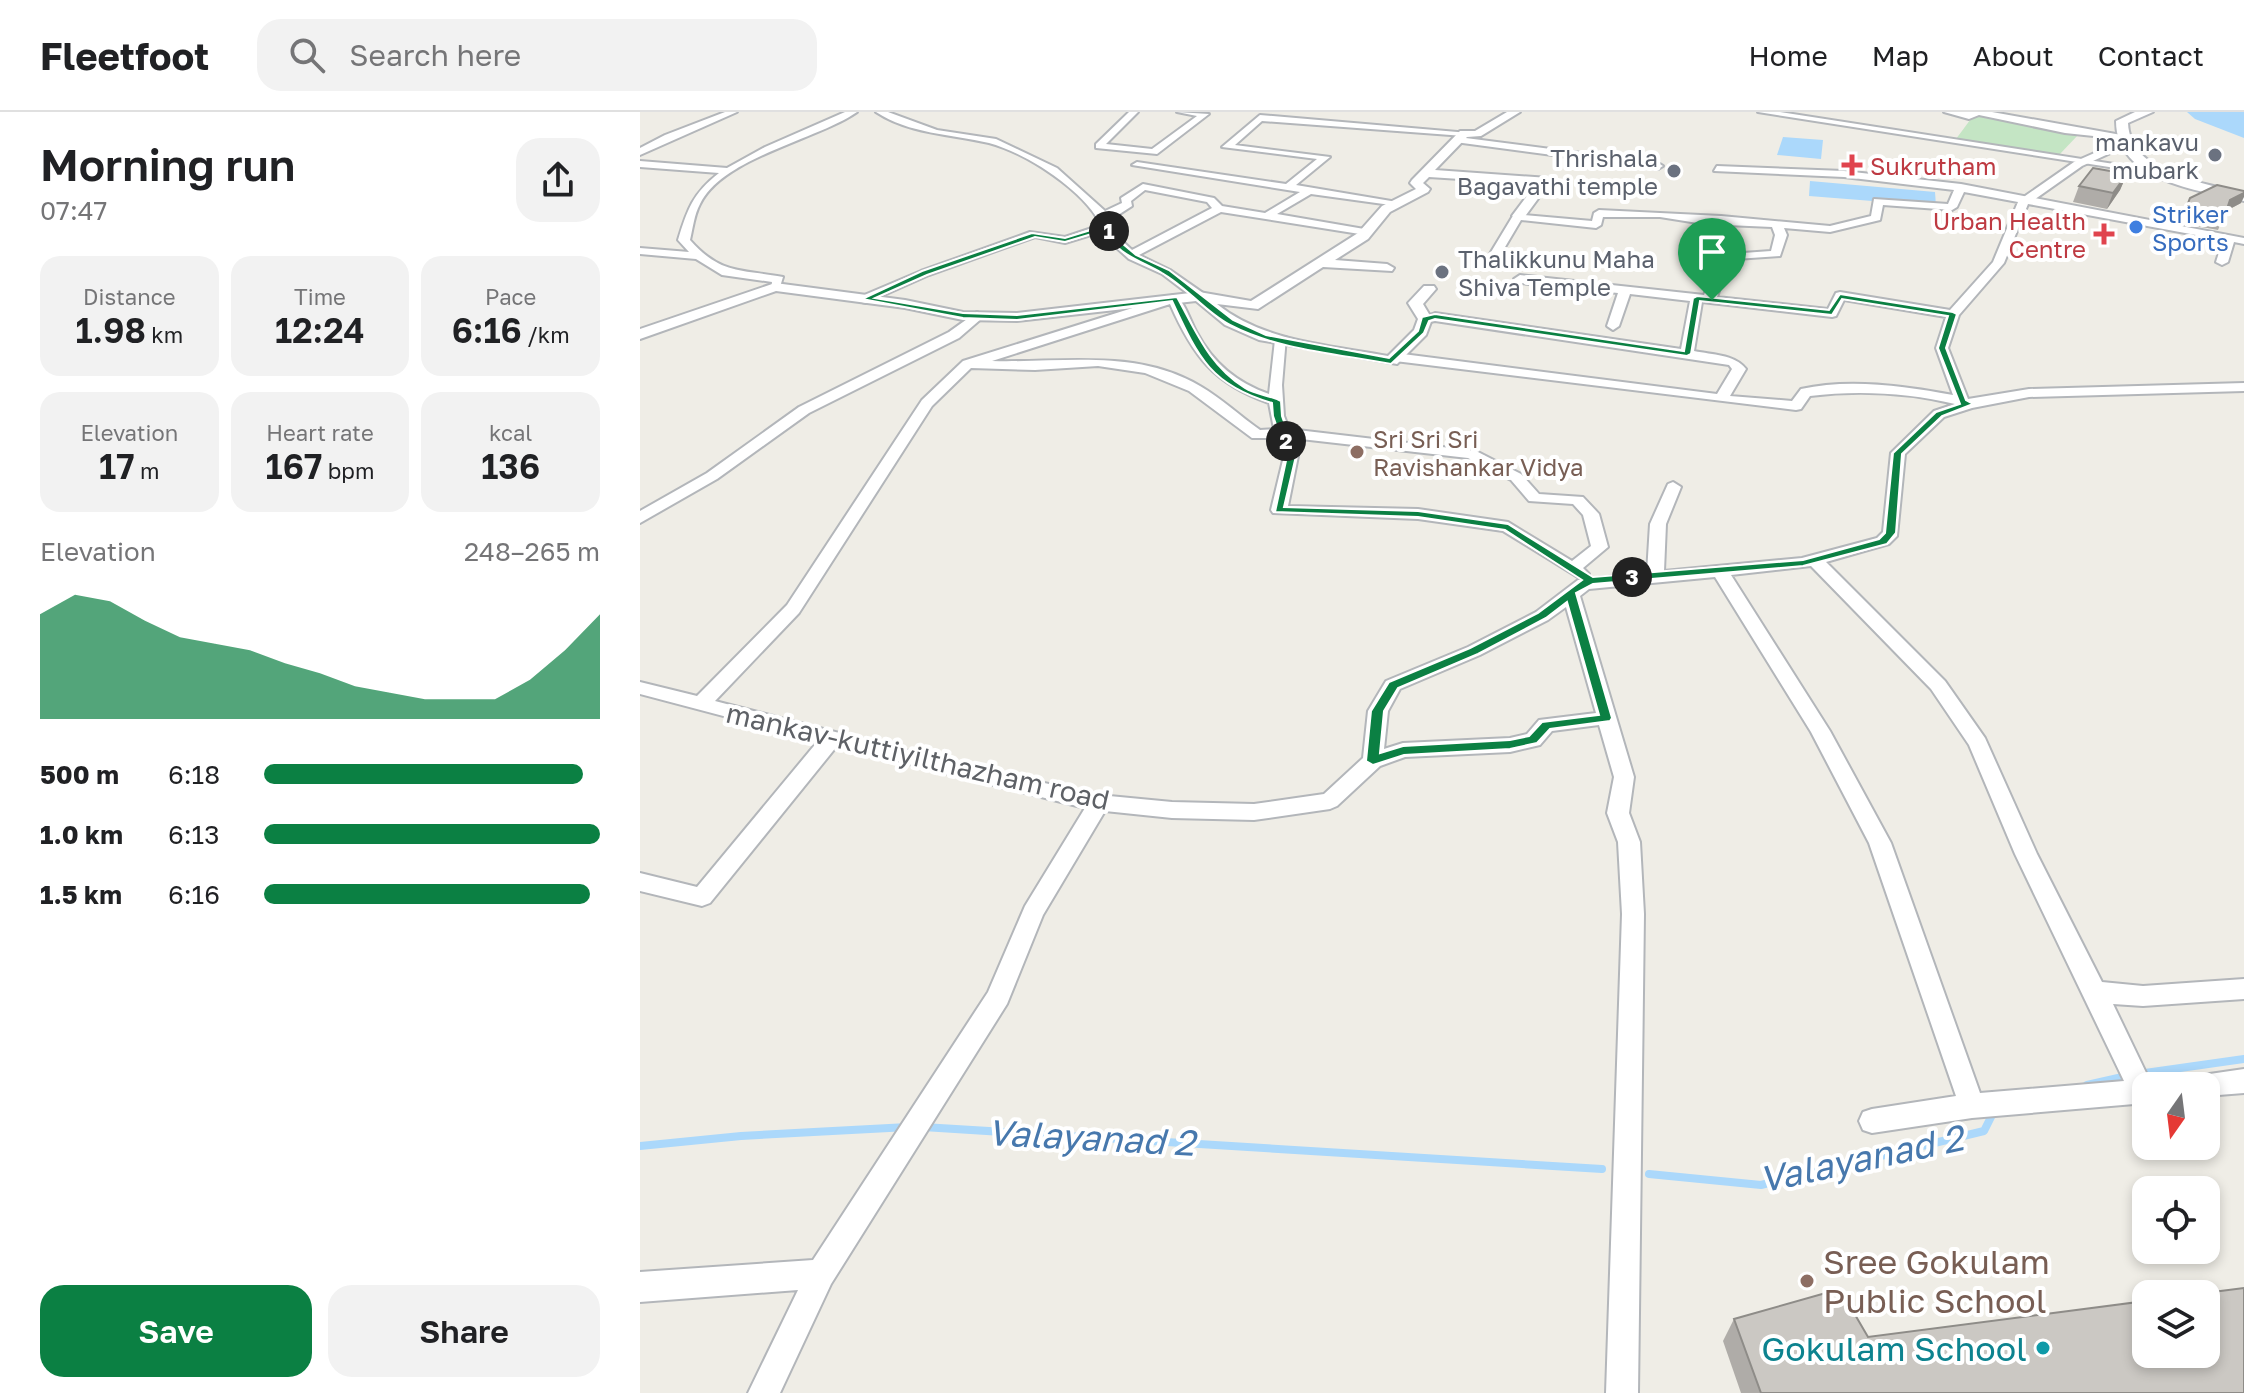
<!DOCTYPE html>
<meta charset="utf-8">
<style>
body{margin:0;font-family:"Golos Text",sans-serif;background:#f2f2f2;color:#202124;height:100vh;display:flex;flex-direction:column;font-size:30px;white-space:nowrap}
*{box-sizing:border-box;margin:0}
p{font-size:26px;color:#757577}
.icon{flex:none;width:44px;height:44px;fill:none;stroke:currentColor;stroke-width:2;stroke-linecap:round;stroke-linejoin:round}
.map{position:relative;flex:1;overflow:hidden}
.drawer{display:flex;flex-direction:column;background:#fff;width:640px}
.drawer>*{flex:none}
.needle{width:52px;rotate:194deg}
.fabs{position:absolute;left:1492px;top:960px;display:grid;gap:16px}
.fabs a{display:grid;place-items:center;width:88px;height:88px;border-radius:16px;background:#fff;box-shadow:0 4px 12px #0003;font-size:40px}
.pin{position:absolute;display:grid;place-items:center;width:68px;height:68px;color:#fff;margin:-82px -34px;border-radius:50% 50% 50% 0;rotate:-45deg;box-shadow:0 0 8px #0007}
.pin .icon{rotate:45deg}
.km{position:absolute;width:40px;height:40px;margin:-20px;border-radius:50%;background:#222;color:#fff;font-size:22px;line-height:40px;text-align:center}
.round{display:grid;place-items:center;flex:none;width:84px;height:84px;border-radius:24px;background:#f2f2f2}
.summary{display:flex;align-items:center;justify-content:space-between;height:136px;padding:0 40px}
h1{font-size:44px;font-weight:600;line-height:60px}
.metrics{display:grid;grid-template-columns:repeat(3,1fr);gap:12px;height:136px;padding:8px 40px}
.metrics div{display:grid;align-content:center;border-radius:20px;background:#f2f2f2;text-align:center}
.metrics b{font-size:34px;font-weight:600}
.metrics small{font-size:22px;font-weight:400}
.metrics p{font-size:22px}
.chart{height:224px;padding:16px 40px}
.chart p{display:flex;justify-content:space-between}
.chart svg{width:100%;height:144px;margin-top:8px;fill:#0b8043;opacity:.7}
.action{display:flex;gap:16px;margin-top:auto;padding:16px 40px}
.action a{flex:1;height:92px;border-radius:24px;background:#0b8043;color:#fff;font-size:32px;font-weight:600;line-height:92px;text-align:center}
.action a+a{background:#f2f2f2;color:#202124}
ul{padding:0 40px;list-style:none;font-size:26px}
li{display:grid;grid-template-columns:128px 96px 1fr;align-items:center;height:60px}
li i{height:20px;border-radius:10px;background:#0b8043}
header{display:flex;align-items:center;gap:48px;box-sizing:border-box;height:112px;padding:0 40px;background:#fff;border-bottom:2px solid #e0e0e0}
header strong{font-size:38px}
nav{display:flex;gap:44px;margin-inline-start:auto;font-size:28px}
.search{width:560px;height:72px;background:#f2f2f2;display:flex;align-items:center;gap:20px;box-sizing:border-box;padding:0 28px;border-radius:24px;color:#757577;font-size:30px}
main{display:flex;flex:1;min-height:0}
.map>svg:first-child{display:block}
.green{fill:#c4e5c4}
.water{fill:#abd8fb}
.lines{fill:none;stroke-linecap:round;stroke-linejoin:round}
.stream{stroke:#abd8fb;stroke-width:8}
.minor-casing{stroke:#b3b6ba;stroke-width:4}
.tertiary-casing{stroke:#b3b6ba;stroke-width:4}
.secondary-casing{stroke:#b5b8bd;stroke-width:4}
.minor{fill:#fff;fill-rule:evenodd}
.tertiary{fill:#fff;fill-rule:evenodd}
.secondary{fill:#fff;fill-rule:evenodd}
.wall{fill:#afaca8}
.shaded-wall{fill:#8e8c88}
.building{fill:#cbc8c3;stroke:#8e8c88;stroke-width:2}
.route{fill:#0b8043;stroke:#fff;stroke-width:2;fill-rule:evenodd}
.worship-dot{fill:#6b7280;stroke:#fff;stroke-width:3}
.health-dot{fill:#e0444e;stroke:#fff;stroke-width:3}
.shop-dot{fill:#3f7fe0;stroke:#fff;stroke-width:3}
.education-dot{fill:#8d6e63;stroke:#fff;stroke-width:3}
.culture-dot{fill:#0f9aa8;stroke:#fff;stroke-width:3}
.labels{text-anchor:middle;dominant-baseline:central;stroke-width:8;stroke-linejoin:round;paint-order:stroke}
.far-worship-label{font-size:24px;fill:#5b616d;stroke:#fff;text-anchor:end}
.far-health-label{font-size:24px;fill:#be3a42;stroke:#fff;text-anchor:start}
.far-shop-label{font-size:24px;fill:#366cbe;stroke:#fff;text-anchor:start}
.far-education-label{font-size:24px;fill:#785e54;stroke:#fff;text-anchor:start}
.street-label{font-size:28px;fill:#5e6166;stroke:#fff}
.near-education-label{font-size:34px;fill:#785e54;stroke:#fff;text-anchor:start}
.near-culture-label{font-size:34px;fill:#0d838f;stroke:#fff;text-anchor:end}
.near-water-label{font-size:36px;font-style:italic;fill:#4778ad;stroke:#fff}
</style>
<header>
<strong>Fleetfoot</strong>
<div class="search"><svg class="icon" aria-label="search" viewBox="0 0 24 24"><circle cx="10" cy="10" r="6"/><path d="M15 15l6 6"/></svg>Search here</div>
<nav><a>Home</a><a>Map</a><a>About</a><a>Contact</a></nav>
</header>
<main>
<section class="drawer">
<div class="summary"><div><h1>Morning run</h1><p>07:47</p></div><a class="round"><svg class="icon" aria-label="share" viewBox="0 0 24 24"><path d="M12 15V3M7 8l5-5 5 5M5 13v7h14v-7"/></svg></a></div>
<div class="metrics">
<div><p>Distance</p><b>1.98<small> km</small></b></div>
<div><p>Time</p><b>12:24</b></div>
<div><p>Pace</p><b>6:16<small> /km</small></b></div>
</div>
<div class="metrics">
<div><p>Elevation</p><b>17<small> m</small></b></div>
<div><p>Heart rate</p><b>167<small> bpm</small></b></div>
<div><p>kcal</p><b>136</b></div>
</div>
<div class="chart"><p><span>Elevation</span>248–265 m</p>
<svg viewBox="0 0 160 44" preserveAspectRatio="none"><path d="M0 44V12L10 6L20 8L30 14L40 19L50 21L60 23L70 27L80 30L90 34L100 36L110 38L120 38L130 38L140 32L150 23L160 12V44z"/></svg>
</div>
<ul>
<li><b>500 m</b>6:18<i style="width:95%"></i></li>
<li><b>1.0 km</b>6:13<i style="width:100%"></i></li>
<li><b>1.5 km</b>6:16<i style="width:97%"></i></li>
</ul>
<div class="action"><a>Save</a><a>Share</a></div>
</section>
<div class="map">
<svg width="1604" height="1281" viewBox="0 0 1604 1281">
<rect width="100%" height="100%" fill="#efede6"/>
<!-- green -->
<path class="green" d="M1336,0L1439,22L1419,43L1316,27Z"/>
<!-- water -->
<g class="water">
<path d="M1547,0H1604V26L1555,7Z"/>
<path d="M1143,25L1183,28L1181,47L1137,43Z"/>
<path d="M1170,69L1295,80L1296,94L1169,84Z"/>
</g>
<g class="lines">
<!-- stream -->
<g class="stream">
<path d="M1498,962L1604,947"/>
<path d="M1447,973L1487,964"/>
<path d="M283,1015L962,1057"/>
<path d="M0,1034L101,1024L268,1015"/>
<path d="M1009,1062L1121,1073L1344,1019L1354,999"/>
</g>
<defs>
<g id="minor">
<path d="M85,0H97L0,43V36L25,23Z"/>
<path d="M205,0H217C177,28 83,45 60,92C54,103 53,116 50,128C81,163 101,157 143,165L139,178H131L132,170L82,163L56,147L0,142V136L49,140L38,128C47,98 53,81 79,61L0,55V49L87,56L125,35Z"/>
<path d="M236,0H248L297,18L356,27L417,56L465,99L482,91L481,86L503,72L574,86L582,94L625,101L660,80L492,53L497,50L646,72L677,47L582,35L620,3L829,21L824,24L622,9L595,33L690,45L656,73L763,91L758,94L671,82L637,102L730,118V122L726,123L581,100L499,143L530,158L563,181V187H555L522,162L489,147L469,129L464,119L425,131L395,125L289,163L226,191L222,190V184L281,159L390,120L425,125L461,113C444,78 386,41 349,31C311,22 269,22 236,0ZM505,78L567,90L572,96L492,138L478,125L468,105L478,103L492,94L491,89Z"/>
<path d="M489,0H498L466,32L512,37L557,4L537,0L569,2L517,42L456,36V32Z"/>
<path d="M1118,0H1140L1519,59L1514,62Z"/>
<path d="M1304,0H1352L1487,24L1482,27L1425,21L1339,3L1329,7Z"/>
<path d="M818,25L1018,51L1023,54L1018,57L815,30Z"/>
<path d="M1077,54L1204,59L1321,72L1604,126V132L1594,130L1588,150L1582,153L1576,150L1583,128L1388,92L1364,151L1319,203L1308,236L1328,287L1389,277L1604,271V279L1389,285L1332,296L1304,305L1265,342L1257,424L1249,432L1186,450L1305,569L1345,626L1397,742L1462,870L1503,874L1604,867V887L1503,894L1473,892L1510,969L1517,974H1506V991L1332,1006L1232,1021L1223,1018L1219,1009L1223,1000L1232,997L1316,984L1229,731L1171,620L1075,465L949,477L940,484L994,665L989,701L1000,730L1004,802L998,1281H966L982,802L978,730L967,701L974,665L959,613L912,619L900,633L870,640L765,645L740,654L697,694L690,697L614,708L532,706L465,699L403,803L367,892L191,1172L140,1281H108L158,1178L0,1190V1160L173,1148L348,880L385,794L445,696L197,634L70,791L62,794L0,779V761L57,775L178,629L0,582V570L57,584L147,493L282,288L323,249L534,183C545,189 550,209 557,221C573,251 597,271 629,282L635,228L646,225L642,273L644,304L649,317L836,339L881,362L899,382L943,385L959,402L968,435L943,456L949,462L941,467L863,419L778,407L633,401L631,398L644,344L637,326H612L549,279L505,261L458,254L395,258L331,256L292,294L159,501L75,589L327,654L459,683L532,690L614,692L684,682L723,646L728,599L746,569L828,535L896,500L938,468L1007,461L1010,412L1028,372L1033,370L1041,375L1026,412L1024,459L1162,446L1237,426L1243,420L1251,341L1294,299L1315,292C1269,281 1218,278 1170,284L1161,297L1156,298L755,249L748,245L755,241L1077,282L1092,257L1089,253L795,209L785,211L779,207L795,201L1041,237L1050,189L990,182L979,214L973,218L967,214L978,181L880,171L874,167L880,163L1064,183L1072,164L1089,142L1131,139L1135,123L1132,115L1064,112L1020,105H963L961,113L956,116L881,108L855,152H847L845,150L874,102L952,109L954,101L959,98L1081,104L1190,114L1231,104L1234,87L1308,92L1314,78L1204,65L1074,59ZM1324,80L1378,90L1353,150L1310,198L1200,180L1196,181L1188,197L1077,185L1084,164L1096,147L1140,144L1147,123L1144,116L1190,120L1240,108L1243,93L1312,98L1317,95ZM1204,188L1306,205L1296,236L1313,283C1265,274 1209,266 1161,277L1152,289L1090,284L1106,257C1094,242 1073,243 1054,239L1062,190L1192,205L1196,204ZM530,192C553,244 574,272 629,291L634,317L620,318C600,304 581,286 560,274C496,236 422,251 352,249ZM652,326L828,346L871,368L889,389L933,392L943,403L951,434L932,449L868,410L778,397L648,394L658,344ZM1171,454L1291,577L1329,633L1375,742L1484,969L1340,981L1251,731L1190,619L1091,463ZM926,495L956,601L899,608L887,622L870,626L763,631L744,637L748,599L760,577L840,543L908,508Z"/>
<path d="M337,200L343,204L341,207L319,226L169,301L77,367L0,411V399L67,361L159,295L309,220Z"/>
<path d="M1604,957V981L1566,984V974H1538L1542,966Z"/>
</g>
<g id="tertiary">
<path d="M867,0H880L841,24L827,25L795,58L909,66L911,69L883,107L872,104L896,72L789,65L783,71L790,77L788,80L750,100L728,127L695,148L747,152L754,156L752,159L683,155L618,197L577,192C624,230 690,233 748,244L774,218L778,207L768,191L784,174H794L796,177L783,192L792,207L786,223L757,252L619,228L585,213L556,189L377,209L323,208L265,196L136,179L0,227V217L135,171L265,188L323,200L377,201L559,180L611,189L718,121L742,94L776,77L770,71L772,68L820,19H835Z"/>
<path d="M1484,28L1490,31L1488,33L1442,54L1388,92L1378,89L1434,50Z"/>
</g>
<path id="secondary" d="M1495,0H1513L1488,11C1490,62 1564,71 1604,81V89C1558,78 1476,69 1476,9Z"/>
</defs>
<!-- minor casing -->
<use href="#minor" class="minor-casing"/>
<!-- tertiary casing -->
<use href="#tertiary" class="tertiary-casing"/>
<!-- secondary casing -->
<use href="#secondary" class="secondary-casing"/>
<!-- minor -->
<use href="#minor" class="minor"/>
<!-- tertiary -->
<use href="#tertiary" class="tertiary"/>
<!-- secondary -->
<use href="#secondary" class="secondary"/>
</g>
<!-- wall -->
<g class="wall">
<path d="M1487,62L1480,78L1467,97L1433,90L1439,74Z"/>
<path d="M1550,86L1601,91L1586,99L1578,118L1540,111Z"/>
<path d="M1094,1207L1228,1225L1604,1281H1101L1083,1229Z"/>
</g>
<!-- shaded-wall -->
<g class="shaded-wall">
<path d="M1487,62L1480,78L1467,97L1473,81Z"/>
<path d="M1604,81V85L1601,91L1584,100L1590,88Z"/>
</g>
<!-- building -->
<g class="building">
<path d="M1453,56L1487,62L1473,81L1439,74Z"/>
<path d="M1577,73L1604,79V81L1590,88L1584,106L1545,99L1550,86Z"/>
<path d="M1604,1176V1281H1121L1094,1207L1200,1177L1228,1225L1506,1189V1242H1566V1182H1557Z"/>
</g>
<!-- route -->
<path class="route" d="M467,113L476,126L496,143L529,158L593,208L626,223L749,246L778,219L782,205L795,202L1044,239L1053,186L1057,184L1189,198L1200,182L1313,200L1317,202L1306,236L1326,288L1333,292L1302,304L1262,342L1256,421L1247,432L1163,454L953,472L936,481L972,606L970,609L910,617L897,631L870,637L764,643L733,653L726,649L731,599L749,570L830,536L898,501L942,468L865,418L778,405L635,400L647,344L633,304L632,291C570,273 558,245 532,189L377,208L323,206L222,187L282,159L392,121L425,126ZM465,118C476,143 500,148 522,161C547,175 565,200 590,213C638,238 698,242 751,252L784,221L789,209L795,207L1047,244L1051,242L1060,189L1192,203L1202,187L1308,204L1298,236L1320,292L1296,300L1253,341L1245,421L1239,427L1163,448L953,465L868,412L778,399L644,395L656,344L642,304L641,289C630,283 616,283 605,276C569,253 557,221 537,185L377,203L323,201L235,186L287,163L395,125L425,130ZM927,490L959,603L902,610L889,624L870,628L763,634L740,641L744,599L758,576L838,542L906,506Z"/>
<!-- markers -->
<g class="worship-dot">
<circle cx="1575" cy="43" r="8"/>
<circle cx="1034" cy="59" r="8"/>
<circle cx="802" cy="160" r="8"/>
</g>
<g class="health-dot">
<path d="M1208 41h8v8h8v8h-8v8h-8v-8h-8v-8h8z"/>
<path d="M1460 110h8v8h8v8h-8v8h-8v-8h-8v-8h8z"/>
</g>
<circle class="shop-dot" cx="1496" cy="115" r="8"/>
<g class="education-dot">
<circle cx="717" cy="340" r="8"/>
<circle cx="1167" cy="1169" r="8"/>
</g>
<circle class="culture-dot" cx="1403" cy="1236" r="8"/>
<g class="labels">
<!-- far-worship labels -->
<g class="far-worship-label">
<text x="1559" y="29">mankavu<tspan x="1559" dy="28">mubark</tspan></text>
<text x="1018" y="45">Thrishala<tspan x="1018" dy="28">Bagavathi temple</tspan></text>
<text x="818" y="146" text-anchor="start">Thalikkunu Maha<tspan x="818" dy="28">Shiva Temple</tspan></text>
</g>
<!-- far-health labels -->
<g class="far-health-label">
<text x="1230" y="53">Sukrutham</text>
<text x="1446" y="108" text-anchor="end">Urban Health<tspan x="1446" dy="28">Centre</tspan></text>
</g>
<!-- far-shop labels -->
<g class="far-shop-label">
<text x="1512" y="101">Striker<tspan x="1512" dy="28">Sports</tspan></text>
</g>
<!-- far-education labels -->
<g class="far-education-label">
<text x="733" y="326">Sri Sri Sri<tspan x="733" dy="28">Ravishankar Vidya</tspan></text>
</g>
<!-- street labels -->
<g class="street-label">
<text transform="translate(278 644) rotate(13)">mankav-kuttiyilthazham road</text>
</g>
<!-- near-education labels -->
<g class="near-education-label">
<text x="1183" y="1149">Sree Gokulam<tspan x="1183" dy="39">Public School</tspan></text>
</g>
<!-- near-culture labels -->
<g class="near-culture-label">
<text x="1387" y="1236">Gokulam School</text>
</g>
<!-- near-water labels -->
<g class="near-water-label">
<text transform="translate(451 1025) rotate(3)">Valayanad 2</text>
<text transform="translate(1221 1046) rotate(-12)">Valayanad 2</text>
</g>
</g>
</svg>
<div class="fabs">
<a><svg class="needle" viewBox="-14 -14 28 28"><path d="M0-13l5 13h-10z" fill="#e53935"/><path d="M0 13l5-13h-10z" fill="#757577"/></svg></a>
<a><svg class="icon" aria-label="locate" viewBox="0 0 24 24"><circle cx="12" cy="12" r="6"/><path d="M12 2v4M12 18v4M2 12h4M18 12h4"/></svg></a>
<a><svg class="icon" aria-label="layers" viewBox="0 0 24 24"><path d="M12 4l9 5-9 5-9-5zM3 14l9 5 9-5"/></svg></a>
</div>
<div class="pin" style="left:1072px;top:188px;background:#1e9e55"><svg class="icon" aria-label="arrive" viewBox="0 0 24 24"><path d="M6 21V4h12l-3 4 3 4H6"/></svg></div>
<b class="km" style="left:469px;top:119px">1</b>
<b class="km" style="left:646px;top:329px">2</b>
<b class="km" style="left:992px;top:465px">3</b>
</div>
</main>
